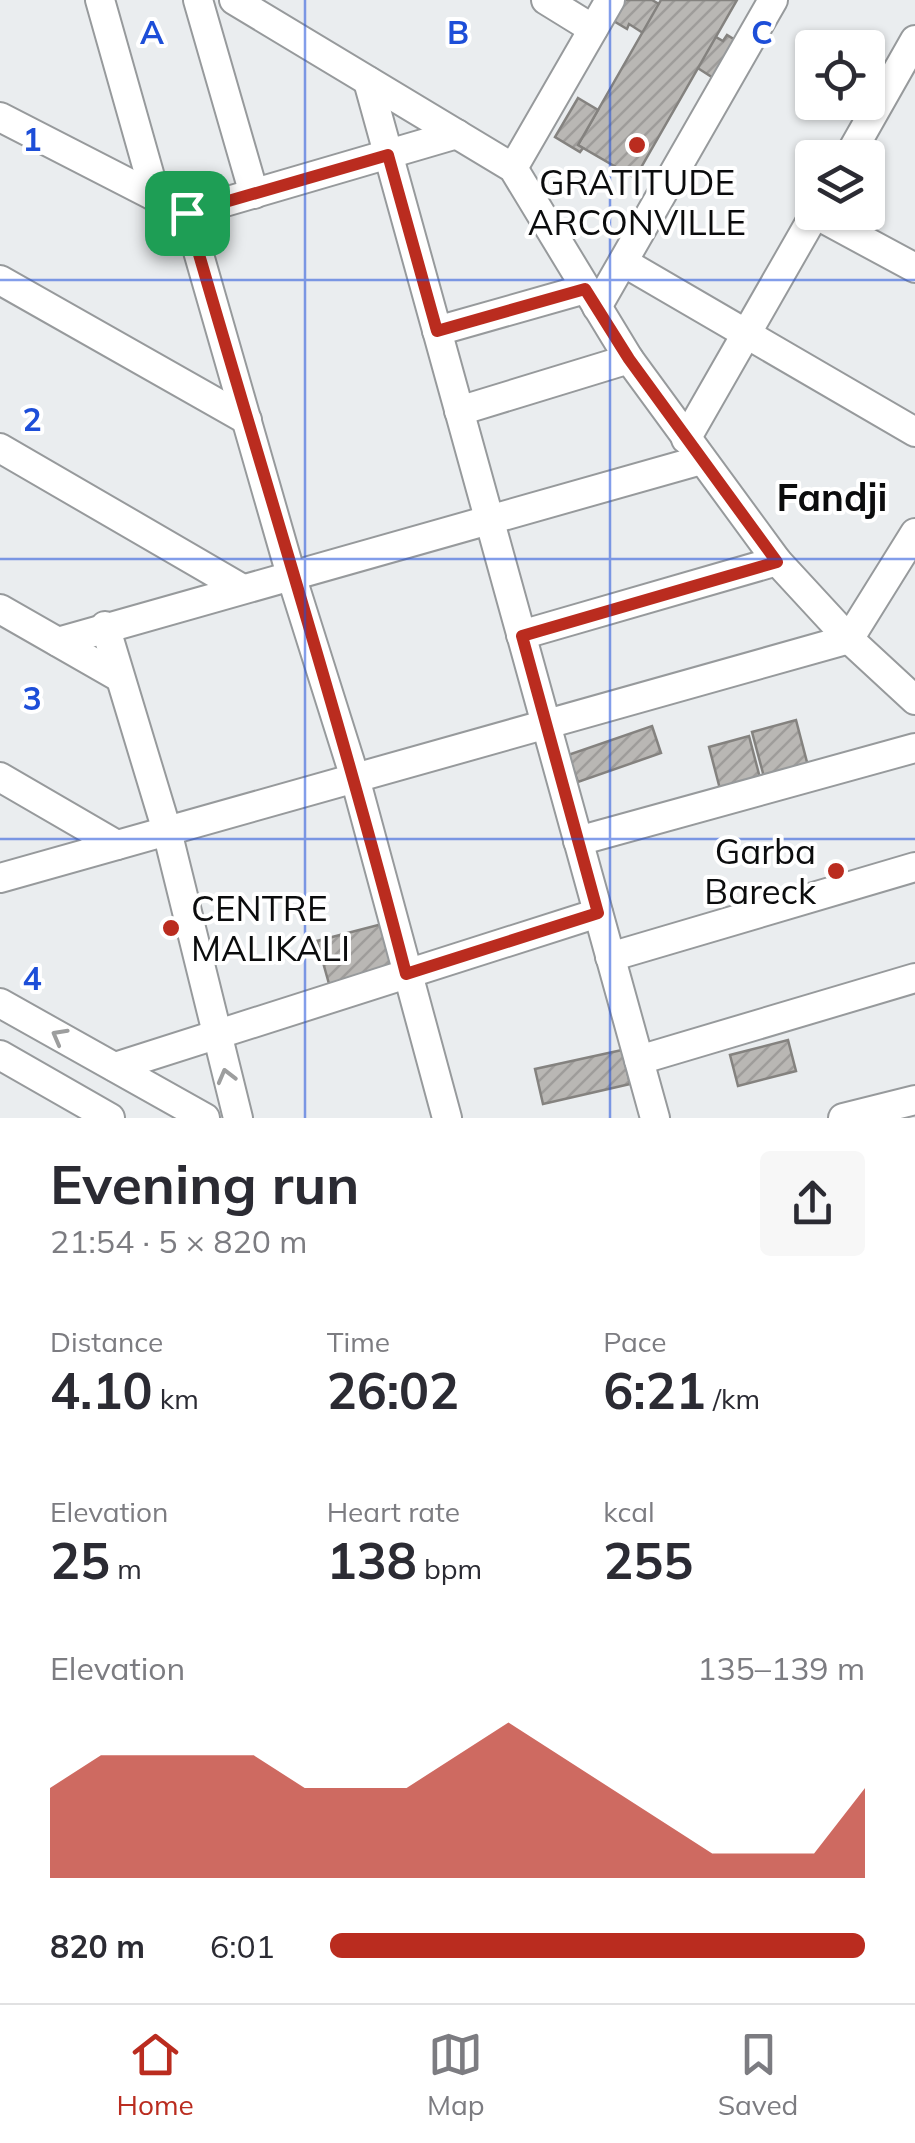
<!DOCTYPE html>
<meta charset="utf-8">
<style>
body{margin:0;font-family:Mulish,sans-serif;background:#f7f7f7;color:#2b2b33;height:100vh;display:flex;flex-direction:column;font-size:38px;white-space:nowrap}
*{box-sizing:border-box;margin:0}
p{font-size:32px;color:#7c7c81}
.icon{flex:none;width:55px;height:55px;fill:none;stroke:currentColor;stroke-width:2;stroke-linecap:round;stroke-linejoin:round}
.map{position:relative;height:1118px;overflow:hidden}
.side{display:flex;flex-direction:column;background:#fff;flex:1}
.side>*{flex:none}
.fabs{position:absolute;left:795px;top:30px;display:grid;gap:20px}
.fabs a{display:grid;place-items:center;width:90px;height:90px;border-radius:10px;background:#fff;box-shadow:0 2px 8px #0004;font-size:50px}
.pin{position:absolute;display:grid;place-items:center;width:85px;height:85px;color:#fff;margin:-42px;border-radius:20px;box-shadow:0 5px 15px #0006}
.round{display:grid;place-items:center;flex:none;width:105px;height:105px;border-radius:10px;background:#f7f7f7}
.summary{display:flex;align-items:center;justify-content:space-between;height:170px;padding:0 50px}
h1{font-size:55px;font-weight:700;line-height:75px}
.metrics{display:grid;grid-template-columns:repeat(3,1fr);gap:15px;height:170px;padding:10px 50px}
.metrics div{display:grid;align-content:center}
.metrics b{font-size:50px;font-weight:700}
.metrics small{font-size:28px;font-weight:400}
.metrics p{font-size:28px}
.chart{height:280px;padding:20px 50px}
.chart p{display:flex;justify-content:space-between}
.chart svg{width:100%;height:180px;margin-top:10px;fill:#ba2c1f;opacity:.7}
ul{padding:0 50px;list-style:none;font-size:32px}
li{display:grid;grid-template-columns:160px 120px 1fr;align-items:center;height:75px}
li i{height:25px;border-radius:12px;background:#ba2c1f}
.menu{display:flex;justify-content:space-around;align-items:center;height:140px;border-top:2px solid #e1e1e2;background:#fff;font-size:28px;color:#7c7c81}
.menu a{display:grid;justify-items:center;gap:5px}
.menu .on{color:#ba2c1f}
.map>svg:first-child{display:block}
.building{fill:url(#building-hatch);stroke:#84827f;stroke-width:2.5}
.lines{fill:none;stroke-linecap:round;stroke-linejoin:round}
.minor-casing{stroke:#979a9c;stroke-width:32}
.minor{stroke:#fff;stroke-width:28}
.oneway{stroke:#9d9e9e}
.route-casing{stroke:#fff;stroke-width:20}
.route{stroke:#ba2c1f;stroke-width:12}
.grid{fill:none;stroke:#1d4ed8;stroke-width:2.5;stroke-opacity:0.55}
.poi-dot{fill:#ba2c1f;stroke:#fff;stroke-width:4}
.labels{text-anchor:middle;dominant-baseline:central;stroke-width:8;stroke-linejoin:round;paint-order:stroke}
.poi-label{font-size:35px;fill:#0b0c0d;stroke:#fff}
.neighbourhood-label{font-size:38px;font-weight:bold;fill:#0b0c0d;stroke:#fff}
.grid-label{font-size:32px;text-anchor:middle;font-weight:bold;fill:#1d4ed8;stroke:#fff;stroke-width:8;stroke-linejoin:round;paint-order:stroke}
</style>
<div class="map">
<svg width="915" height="1118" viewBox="0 0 915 1118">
<defs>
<pattern id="building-hatch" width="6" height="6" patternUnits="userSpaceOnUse" patternTransform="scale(2.5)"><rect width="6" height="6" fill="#b9b7b4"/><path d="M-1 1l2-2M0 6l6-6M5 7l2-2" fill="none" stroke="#9e9c9a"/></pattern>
</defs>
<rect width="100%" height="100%" fill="#eaedef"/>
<!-- building -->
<g class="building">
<path d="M624,0H652L723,41L727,35L740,43L718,81L629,24L627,29L612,20Z"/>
<path d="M661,0H737L635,178L578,145Z"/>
<path d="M578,98L598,110L578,145L583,148L580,152L555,137Z"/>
<path d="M796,720L808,766L764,777L752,732Z"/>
<path d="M652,726L661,753L578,782L568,755Z"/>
<path d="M749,736L760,778L720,789L709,747Z"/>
<path d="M382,924L395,974L331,991L317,941Z"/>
<path d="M788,1040L796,1071L738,1086L730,1055Z"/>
<path d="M622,1050L630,1084L543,1104L535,1069Z"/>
</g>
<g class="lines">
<defs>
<g id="minor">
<path d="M100,0L156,198"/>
<path d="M198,0L254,194"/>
<path d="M234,0L513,168L629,359L777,561L849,639L915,700"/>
<path d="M546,0L593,29"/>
<path d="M368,81L655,1118"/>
<path d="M0,117L187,213L457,134"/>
<path d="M848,158L915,40"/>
<path d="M513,168L610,0"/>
<path d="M187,213L291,575L355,778L447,1118"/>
<path d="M815,214L915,268"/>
<path d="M623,262L915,432"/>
<path d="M0,280L247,420"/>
<path d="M597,307L773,0"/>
<path d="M437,331L585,289"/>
<path d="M459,411L629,359"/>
<path d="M686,439L816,212"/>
<path d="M0,448L241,588"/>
<path d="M0,609L119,677"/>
<path d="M105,626L167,831L238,1118"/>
<path d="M521,635L777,561"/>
<path d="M58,642L701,460"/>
<path d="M0,777L117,845"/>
<path d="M578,841L915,748"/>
<path d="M0,878L849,639L915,533"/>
<path d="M610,957L915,867"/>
<path d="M0,1003L205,1118"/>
<path d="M0,1055L110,1118"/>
<path d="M639,1060L915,978"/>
<path d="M115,1067L598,913"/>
<path d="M843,1118L915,1100"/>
</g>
</defs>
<!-- minor casing -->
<use href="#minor" class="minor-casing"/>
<!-- minor -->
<use href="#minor" class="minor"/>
</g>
<!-- one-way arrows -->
<defs><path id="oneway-chevron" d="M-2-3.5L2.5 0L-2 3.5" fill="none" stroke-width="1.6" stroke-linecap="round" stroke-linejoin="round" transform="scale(2.5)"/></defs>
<g class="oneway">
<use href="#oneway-chevron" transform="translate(59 1036) rotate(-151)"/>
<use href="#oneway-chevron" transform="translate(226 1076) rotate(-105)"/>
</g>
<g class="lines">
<defs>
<path id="route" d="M388,155L437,331L585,289L629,359L777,562L522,636L598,913L406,974C340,718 260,467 187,213Z"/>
</defs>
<!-- route casing -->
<use href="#route" class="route-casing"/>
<!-- route -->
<use href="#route" class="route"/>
</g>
<!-- grid -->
<path class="grid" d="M305,0V1118M610,0V1118M0,280H915M0,559H915M0,839H915"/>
<!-- markers -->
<g class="poi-dot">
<circle cx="637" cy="145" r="10"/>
<circle cx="836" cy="871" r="10"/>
<circle cx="171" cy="928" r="10"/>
</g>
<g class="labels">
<!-- poi labels -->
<g class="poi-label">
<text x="637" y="182">GRATITUDE<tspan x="637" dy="40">ARCONVILLE</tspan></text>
<text x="816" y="851" text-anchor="end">Garba<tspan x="816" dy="40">Bareck</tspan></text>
<text x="191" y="908" text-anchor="start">CENTRE<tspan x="191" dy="40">MALIKALI</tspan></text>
</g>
<!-- neighbourhood labels -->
<g class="neighbourhood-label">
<text x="832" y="497">Fandji</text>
</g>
</g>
<g class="grid-label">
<text x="152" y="44">A</text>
<text x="458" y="44">B</text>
<text x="762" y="44">C</text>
<text x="32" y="151">1</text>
<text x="32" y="431">2</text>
<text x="32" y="710">3</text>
<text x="32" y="990">4</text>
</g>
</svg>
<div class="fabs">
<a><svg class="icon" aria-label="locate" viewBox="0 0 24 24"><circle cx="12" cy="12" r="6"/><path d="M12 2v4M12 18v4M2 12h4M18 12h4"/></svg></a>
<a><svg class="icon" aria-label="layers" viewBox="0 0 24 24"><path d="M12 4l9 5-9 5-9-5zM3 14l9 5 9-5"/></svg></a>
</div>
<div class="pin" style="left:187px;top:213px;background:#1e9e55"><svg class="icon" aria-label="arrive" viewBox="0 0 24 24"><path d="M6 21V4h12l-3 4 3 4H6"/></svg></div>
</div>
<section class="side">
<div class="summary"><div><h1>Evening run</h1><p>21:54 · 5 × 820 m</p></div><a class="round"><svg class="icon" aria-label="share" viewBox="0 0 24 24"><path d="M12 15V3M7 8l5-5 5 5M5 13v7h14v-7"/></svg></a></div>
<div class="metrics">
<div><p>Distance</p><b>4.10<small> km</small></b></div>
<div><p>Time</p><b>26:02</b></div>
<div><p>Pace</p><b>6:21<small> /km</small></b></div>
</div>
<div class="metrics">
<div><p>Elevation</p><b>25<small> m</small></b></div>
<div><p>Heart rate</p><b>138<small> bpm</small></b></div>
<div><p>kcal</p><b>255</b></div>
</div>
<div class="chart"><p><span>Elevation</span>135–139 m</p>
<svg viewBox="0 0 160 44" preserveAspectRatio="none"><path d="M0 44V22L10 14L20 14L30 14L40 14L50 22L60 22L70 22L80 14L90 6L100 14L110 22L120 30L130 38L140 38L150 38L160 22V44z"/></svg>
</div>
<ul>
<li><b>820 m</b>6:01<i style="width:100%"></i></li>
</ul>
</section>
<nav class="menu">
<a class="on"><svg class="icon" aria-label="home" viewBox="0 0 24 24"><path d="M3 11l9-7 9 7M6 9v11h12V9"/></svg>Home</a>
<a><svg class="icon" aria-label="map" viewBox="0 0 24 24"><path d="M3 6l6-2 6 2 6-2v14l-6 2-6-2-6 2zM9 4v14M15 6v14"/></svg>Map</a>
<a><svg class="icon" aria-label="saved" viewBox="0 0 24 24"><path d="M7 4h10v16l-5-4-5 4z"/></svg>Saved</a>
</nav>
